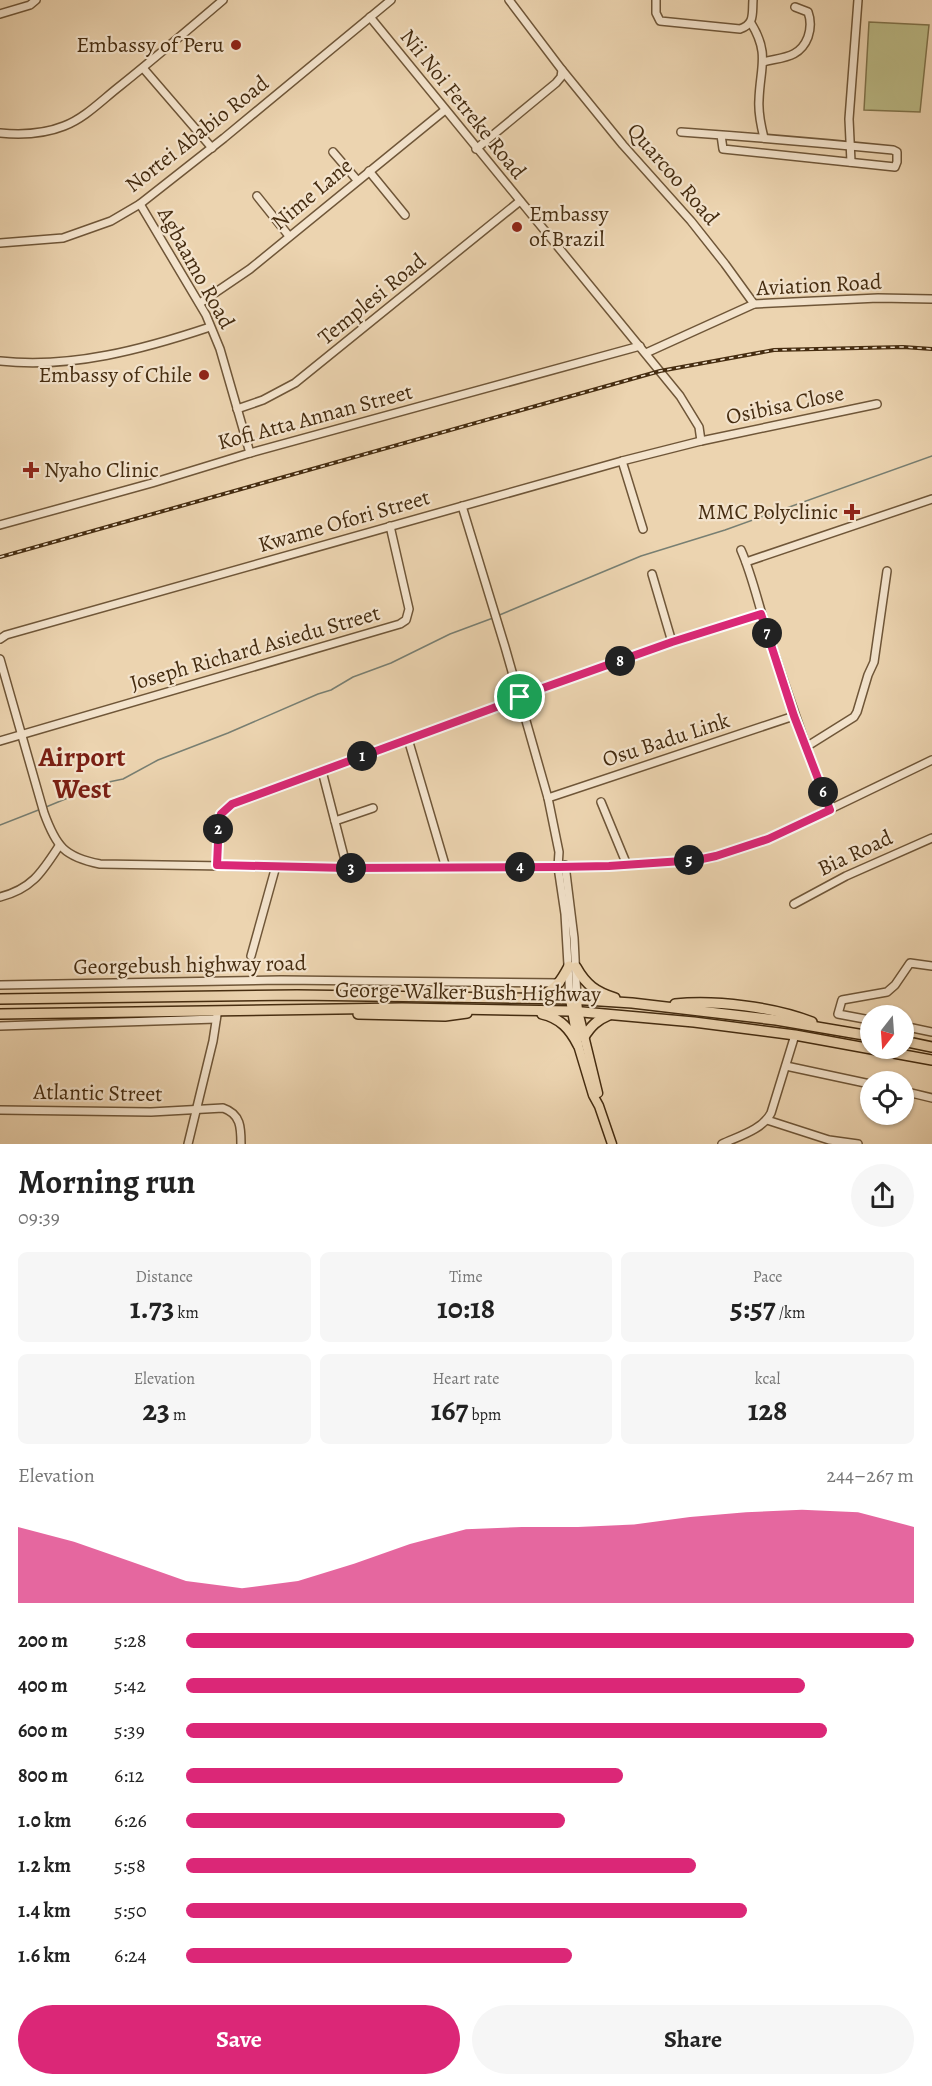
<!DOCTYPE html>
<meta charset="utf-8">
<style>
body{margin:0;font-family:Alegreya,serif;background:#f6f6f6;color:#222;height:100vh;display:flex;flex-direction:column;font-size:22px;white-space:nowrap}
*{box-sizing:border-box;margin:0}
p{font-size:20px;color:#767676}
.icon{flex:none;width:33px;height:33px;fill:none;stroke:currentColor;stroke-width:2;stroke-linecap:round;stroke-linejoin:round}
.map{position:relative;height:1144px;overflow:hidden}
.panel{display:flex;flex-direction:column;background:#fff;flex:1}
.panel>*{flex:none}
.needle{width:39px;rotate:197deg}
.fabs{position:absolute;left:860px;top:1005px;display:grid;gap:12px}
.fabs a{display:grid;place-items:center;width:54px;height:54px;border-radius:50%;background:#fff;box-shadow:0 2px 4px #0004;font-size:30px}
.pin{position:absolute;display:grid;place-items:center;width:51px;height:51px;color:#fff;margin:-26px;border:3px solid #fff;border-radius:50%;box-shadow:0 2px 6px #0007}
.km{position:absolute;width:30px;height:30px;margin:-15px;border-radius:50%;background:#222;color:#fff;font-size:16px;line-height:30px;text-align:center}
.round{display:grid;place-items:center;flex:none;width:63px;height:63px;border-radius:32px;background:#f6f6f6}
.head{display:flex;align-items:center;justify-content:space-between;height:102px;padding:0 18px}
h1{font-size:33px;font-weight:600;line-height:45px}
.metrics{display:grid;grid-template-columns:repeat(3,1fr);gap:9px;height:102px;padding:6px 18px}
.metrics div{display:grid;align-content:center;border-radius:9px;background:#f6f6f6;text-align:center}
.metrics b{font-size:30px;font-weight:600}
.metrics small{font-size:16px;font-weight:400}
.metrics p{font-size:16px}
.chart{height:168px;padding:12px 18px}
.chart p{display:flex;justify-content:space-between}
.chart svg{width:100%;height:108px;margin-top:6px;fill:#db2777;opacity:.7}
.primary-button{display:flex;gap:12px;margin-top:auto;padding:12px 18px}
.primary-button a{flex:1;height:69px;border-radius:36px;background:#db2777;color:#fff;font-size:24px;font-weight:600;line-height:69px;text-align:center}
.primary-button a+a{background:#f6f6f6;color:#222}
ul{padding:0 18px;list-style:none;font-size:20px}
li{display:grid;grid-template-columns:96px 72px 1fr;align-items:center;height:45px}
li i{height:15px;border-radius:8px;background:#db2777}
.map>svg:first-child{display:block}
.green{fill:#bcbc88;stroke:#80744c;stroke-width:1.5}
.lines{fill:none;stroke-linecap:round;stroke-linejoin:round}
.stream{stroke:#787f72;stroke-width:1.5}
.minor-casing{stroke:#6f5638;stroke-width:10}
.major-casing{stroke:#452c10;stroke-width:11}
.highway-casing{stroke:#452c10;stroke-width:12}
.minor{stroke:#f3e3cc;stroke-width:7}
.major{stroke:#ecd4b0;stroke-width:8}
.highway{stroke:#ecd4b0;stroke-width:9}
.rail-casing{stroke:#452c10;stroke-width:4}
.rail{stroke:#f3e3cc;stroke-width:1.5;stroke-dasharray:4.5;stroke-linecap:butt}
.route-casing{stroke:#fff;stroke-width:12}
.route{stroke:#db2777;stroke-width:8}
.poi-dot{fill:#8f2418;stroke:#f3e3cc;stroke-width:2}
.labels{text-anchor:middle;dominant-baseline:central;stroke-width:4.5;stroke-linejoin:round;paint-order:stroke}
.poi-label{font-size:22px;fill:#452c10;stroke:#f3e3cc;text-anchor:end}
.street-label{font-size:22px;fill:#452c10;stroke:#f3e3cc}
.district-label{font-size:28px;font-weight:bold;fill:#7a1f14;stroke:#f3e3cc}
</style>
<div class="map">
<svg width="932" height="1144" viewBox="0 0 932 1144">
<rect width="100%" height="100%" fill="#ecd4b0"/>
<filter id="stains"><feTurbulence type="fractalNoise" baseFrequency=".00333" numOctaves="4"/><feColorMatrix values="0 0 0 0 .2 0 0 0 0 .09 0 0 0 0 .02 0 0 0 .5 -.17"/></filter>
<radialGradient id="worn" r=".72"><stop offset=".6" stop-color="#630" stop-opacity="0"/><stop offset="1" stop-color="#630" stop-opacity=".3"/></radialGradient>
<!-- green -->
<path class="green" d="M869,22L929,25L920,112L864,110Z"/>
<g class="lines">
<!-- stream -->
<g class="stream">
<path d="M497,616L641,556L725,530L932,456"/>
<path d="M46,807L104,783L123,779L158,760L228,733L318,694L331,690L353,677L391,663L450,634L493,618"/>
<path d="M0,825L41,809"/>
</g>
<defs>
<g id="minor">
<path d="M656,0V13L660,21L740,29C755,24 752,14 753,0"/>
<path d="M0,14L30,5L36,0"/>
<path d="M370,17L680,396L699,427L701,441"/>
<path d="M751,23C770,54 760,67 759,100C758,113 761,126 764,138"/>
<path d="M763,62C783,57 800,58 808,37C811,28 811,20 808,12L795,7"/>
<path d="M143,68L212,148"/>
<path d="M562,70L623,145L691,221L725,264L754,304"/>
<path d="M681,132C752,137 823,143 893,150L897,152V162L895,167L723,149L721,135"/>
<path d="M0,133C21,135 44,134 64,126C85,118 102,100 120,86C155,58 189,29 223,0"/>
<path d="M476,149L556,83L561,77L562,70L509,0"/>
<path d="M333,152L357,180"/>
<path d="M851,162L849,119L858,0"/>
<path d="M369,171L405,215"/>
<path d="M257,196L289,236"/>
<path d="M140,204L206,315L220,349L250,453"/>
<path d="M0,243L63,238L111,221L140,204L224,138L391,0"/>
<path d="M200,303L250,269L445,110"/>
<path d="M646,353L754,304L878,298L932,299"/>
<path d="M0,361C71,369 144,349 210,327"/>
<path d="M237,409L263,400L295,383L520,201"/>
<path d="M622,461L643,529"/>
<path d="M462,506L505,647L548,798L559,852L558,867L565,914L570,999"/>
<path d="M0,525L152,483L250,453L640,346"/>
<path d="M741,550C753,577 759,608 769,637C788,695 808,752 829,810"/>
<path d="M746,562L932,499"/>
<path d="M652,574L672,642"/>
<path d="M0,639L6,635L622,461L701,441L877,404"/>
<path d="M0,659L44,813C56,846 64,857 100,864L347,868L558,867L609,866L697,860L716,856L768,839L932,760"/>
<path d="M408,739L446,868"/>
<path d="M0,741L400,624L406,620L409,609L390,526"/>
<path d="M806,747L854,717L857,712L868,675L874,662L887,571"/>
<path d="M322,771L347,868"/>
<path d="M548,798L794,716"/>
<path d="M601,802L627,865"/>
<path d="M335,821L373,808"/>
<path d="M217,865L219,820L221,814L232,804L508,703L526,694L672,642L761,614"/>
<path d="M565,865L574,938L577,999"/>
<path d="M0,897C32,889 42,872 59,846"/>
<path d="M794,904L846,876L932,838"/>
<path d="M251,956L276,866"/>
<path d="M0,985L281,980L560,983"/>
<path d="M870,1020L838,1014L842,1000L887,992L895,985L910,963L932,966"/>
<path d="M0,1026L216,1019"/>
<path d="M903,1026L932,1032"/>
<path d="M786,1066L870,1084"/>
<path d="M903,1091L932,1098"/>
<path d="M0,1110L151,1112L223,1108C241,1114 241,1128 241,1144"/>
<path d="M767,1120L829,1140L858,1144"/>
<path d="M188,1144L213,1041L217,1015"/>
<path d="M722,1144C739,1136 762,1130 771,1113L795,1035"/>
</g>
<g id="major">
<path d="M570,999L578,1045L593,1095L599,1106L612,1144"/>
<path d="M577,999L578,1011L598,1093"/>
</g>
<g id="highway">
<path d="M576,967C586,985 596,992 615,998"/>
<path d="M540,996C556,989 561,981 569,966"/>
<path d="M0,999L297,995L570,999L632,1003L776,1020L870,1036"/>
<path d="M675,1004C717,1000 773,1007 812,1022"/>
<path d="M0,1014L402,1008L571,1011L694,1022L795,1035L932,1060"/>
<path d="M358,1014L445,1016L467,1013"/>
<path d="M542,1014C560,1018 570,1029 578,1045"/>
<path d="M584,1037C591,1026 597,1020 609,1015"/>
<path d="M903,1041L932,1047"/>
</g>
</defs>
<!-- minor casing -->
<use href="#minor" class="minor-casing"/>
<!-- major casing -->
<use href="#major" class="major-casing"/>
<!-- highway casing -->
<use href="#highway" class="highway-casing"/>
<!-- minor -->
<use href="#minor" class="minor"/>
<!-- major -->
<use href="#major" class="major"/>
<!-- highway -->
<use href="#highway" class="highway"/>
<defs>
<path id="rail" d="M0,557L660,371L774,350L903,347L932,349"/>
</defs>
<!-- rail casing -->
<use href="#rail" class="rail-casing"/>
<!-- rail -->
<use href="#rail" class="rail"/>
</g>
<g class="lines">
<defs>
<path id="route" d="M761,614L794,716L830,810L768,839L716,856L697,860L609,866L558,867L347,868L217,865L219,820L221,814L232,804L507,703L526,694L672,642Z"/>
</defs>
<!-- route casing -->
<use href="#route" class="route-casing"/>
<!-- route -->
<use href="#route" class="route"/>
</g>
<!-- markers -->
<g class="poi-dot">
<circle cx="236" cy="45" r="6"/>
<circle cx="517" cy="227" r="6"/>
<circle cx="204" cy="375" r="6"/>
<path d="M28 461h6v6h6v6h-6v6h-6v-6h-6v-6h6z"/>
<path d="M849 503h6v6h6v6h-6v6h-6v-6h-6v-6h6z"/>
</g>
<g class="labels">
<!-- poi labels -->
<g class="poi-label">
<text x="224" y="45">Embassy of Peru</text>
<text x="529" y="214" text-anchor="start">Embassy<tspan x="529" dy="25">of Brazil</tspan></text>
<text x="192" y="375">Embassy of Chile</text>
<text x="44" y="470" text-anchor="start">Nyaho Clinic</text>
<text x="838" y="512">MMC Polyclinic</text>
</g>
<!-- street labels -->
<g class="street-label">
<text transform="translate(463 104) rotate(51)">Nii Noi Fetreke Road</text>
<text transform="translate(197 134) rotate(-38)">Nortei Ababio Road</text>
<text transform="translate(673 174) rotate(49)">Quarcoo Road</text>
<text transform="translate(312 194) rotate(-40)">Nime Lane</text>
<text transform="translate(196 268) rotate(61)">Agbaamo Road</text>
<text transform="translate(819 285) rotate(-3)">Aviation Road</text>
<text transform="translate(372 299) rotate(-39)">Templesi Road</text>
<text transform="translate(785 405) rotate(-12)">Osibisa Close</text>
<text transform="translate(315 417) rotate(-15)">Kofi Atta Annan Street</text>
<text transform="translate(344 521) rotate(-16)">Kwame Ofori Street</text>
<text transform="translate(255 648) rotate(-16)">Joseph Richard Asiedu Street</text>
<text transform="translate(666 740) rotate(-18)">Osu Badu Link</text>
<text transform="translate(855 853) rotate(-25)">Bia Road</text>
<text transform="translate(190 965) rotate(-1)">Georgebush highway road</text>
<text transform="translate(468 992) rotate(1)">George Walker Bush Highway</text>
<text transform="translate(98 1093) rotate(1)">Atlantic Street</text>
</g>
<!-- district labels -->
<g class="district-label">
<text x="82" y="757">Airport<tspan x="82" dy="32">West</tspan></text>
</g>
</g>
<rect width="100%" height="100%" filter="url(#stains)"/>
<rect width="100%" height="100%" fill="url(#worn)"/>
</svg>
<div class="fabs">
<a><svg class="needle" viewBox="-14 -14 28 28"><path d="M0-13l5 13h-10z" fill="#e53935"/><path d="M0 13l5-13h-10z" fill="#767676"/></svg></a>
<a><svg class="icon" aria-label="locate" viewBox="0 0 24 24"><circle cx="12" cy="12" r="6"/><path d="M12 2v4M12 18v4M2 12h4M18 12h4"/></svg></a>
</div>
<div class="pin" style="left:520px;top:697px;background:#1e9e55"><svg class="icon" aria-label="arrive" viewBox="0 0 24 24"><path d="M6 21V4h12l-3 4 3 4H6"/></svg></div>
<b class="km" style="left:362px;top:756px">1</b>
<b class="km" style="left:218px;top:829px">2</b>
<b class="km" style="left:351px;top:868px">3</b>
<b class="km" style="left:520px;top:867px">4</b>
<b class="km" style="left:689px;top:860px">5</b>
<b class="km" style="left:823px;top:792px">6</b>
<b class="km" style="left:767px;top:633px">7</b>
<b class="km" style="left:620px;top:661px">8</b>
</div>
<section class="panel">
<div class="head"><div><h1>Morning run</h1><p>09:39</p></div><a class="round"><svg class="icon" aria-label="share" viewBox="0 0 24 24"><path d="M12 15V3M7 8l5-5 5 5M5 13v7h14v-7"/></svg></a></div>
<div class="metrics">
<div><p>Distance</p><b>1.73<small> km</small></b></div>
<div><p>Time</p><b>10:18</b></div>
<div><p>Pace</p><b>5:57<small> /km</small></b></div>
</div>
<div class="metrics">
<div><p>Elevation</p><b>23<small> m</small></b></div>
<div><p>Heart rate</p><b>167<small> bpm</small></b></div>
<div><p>kcal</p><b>128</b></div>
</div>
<div class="chart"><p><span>Elevation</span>244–267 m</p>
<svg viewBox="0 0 160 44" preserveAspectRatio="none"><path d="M0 44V13L10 19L20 27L30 35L40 38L50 35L60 28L70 20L80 14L90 13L100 13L110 12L120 9L130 7L140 6L150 7L160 13V44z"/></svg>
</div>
<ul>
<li><b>200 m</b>5:28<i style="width:100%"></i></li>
<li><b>400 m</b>5:42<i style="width:85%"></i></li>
<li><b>600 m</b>5:39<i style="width:88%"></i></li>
<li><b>800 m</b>6:12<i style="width:60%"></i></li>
<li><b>1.0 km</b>6:26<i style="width:52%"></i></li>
<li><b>1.2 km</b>5:58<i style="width:70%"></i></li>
<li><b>1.4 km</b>5:50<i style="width:77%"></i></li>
<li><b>1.6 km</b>6:24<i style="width:53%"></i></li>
</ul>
<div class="primary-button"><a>Save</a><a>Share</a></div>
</section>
